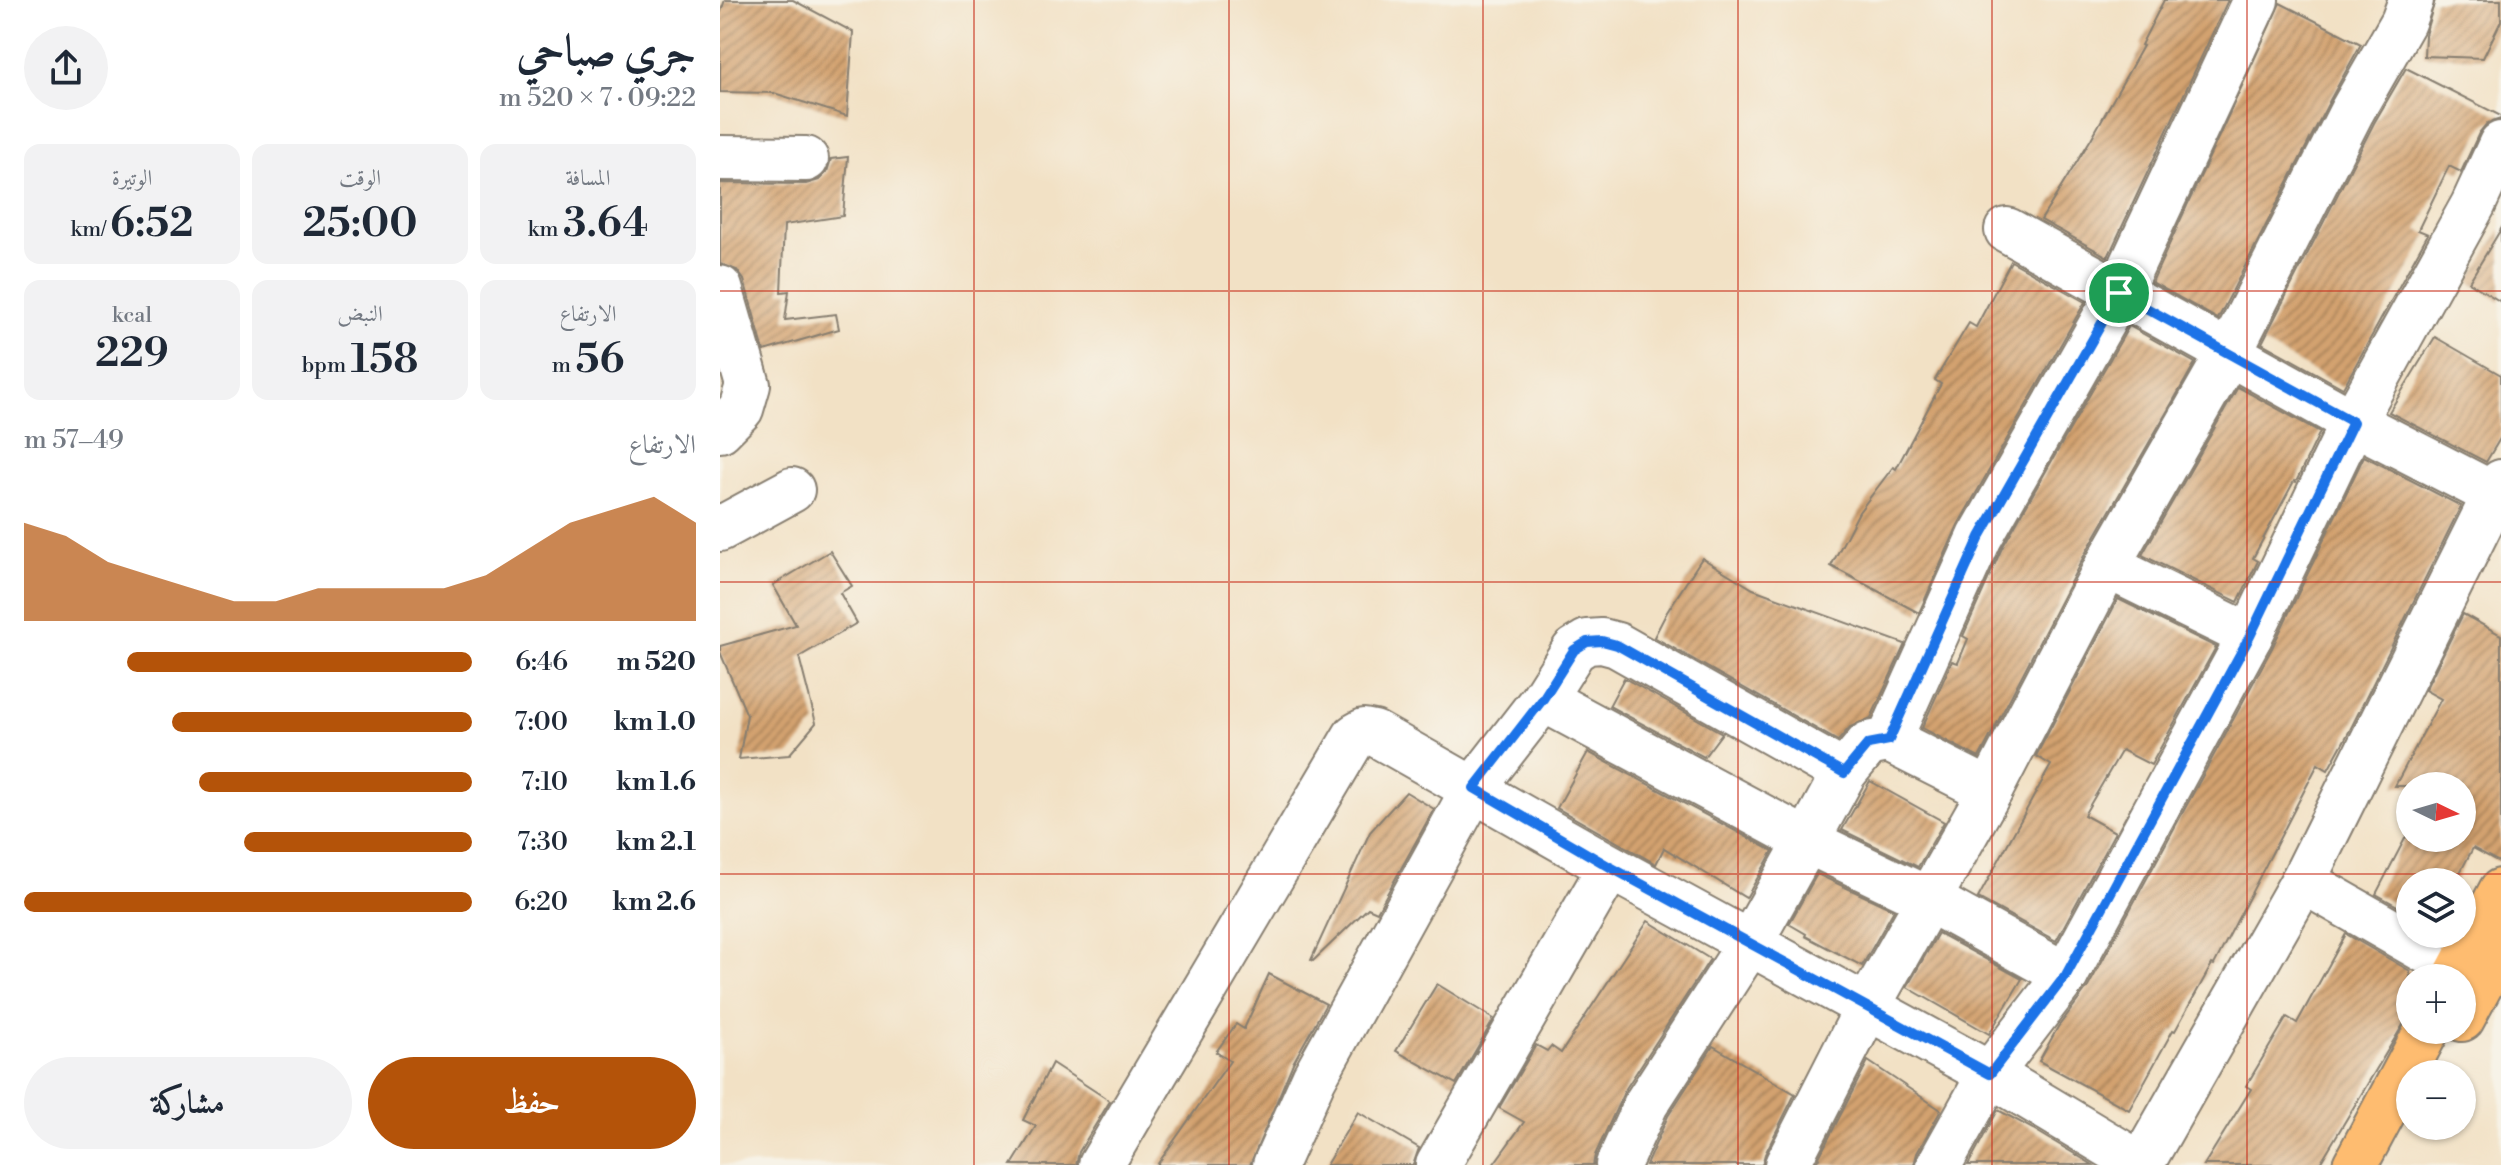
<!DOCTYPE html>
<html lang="ar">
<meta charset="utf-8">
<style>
body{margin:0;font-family:"Libre Bodoni",Amiri,serif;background:#f2f2f3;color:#1f2937;direction:rtl;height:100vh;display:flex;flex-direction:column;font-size:30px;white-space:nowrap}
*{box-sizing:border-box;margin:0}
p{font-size:26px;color:#747a83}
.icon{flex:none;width:44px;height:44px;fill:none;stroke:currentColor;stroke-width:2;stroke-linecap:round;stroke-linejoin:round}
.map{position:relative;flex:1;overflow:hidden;direction:ltr}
.side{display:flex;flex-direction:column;background:#fff;width:720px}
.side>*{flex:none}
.needle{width:52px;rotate:95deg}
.buttons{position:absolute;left:1676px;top:772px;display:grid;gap:16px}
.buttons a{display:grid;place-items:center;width:80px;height:80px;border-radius:50%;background:#fff;box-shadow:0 2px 6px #0004;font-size:40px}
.pin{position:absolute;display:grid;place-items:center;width:68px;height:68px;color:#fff;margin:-34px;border:4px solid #fff;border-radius:50%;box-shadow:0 2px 8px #0007}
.round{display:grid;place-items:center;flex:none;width:84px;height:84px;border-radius:42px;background:#f2f2f3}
.overview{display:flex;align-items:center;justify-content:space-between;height:136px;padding:0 24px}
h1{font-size:44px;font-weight:600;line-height:60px}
.metrics{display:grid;grid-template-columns:repeat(3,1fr);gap:12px;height:136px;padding:8px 24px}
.metrics div{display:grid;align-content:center;border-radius:16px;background:#f2f2f3;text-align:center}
.metrics b{font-size:40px;font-weight:600}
.metrics small{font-size:22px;font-weight:400}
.metrics p{font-size:22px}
.chart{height:224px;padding:16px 24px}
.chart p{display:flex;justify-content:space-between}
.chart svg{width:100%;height:144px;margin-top:8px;fill:#b45309;opacity:.7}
.button{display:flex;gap:16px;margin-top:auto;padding:16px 24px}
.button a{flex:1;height:92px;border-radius:48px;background:#b45309;color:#fff;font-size:32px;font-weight:600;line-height:92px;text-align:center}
.button a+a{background:#f2f2f3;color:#1f2937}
ul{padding:0 24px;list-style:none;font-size:26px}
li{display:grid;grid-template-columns:128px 96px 1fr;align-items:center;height:60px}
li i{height:20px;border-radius:10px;background:#b45309}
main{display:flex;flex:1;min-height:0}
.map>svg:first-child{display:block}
.building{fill:url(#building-hatch)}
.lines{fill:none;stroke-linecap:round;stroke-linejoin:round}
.minor-casing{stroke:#877e70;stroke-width:48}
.major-casing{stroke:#877e70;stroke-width:48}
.minor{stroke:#fff;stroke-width:44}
.major{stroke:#febc70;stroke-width:44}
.route-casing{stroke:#fff;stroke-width:16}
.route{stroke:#1a73e8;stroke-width:10}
.grid{fill:none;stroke:#c8321e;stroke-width:2;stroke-opacity:0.55}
</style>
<main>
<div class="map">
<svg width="1781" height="1165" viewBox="0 0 1781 1165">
<defs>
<pattern id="building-hatch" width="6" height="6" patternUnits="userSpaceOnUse" patternTransform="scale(2)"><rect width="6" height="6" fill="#d3a26f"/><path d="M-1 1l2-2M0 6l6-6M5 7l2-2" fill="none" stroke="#aa835a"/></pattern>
</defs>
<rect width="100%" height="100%" fill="#f7f3e8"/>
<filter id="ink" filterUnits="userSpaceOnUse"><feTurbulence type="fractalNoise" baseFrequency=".0125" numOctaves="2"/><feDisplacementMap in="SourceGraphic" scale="16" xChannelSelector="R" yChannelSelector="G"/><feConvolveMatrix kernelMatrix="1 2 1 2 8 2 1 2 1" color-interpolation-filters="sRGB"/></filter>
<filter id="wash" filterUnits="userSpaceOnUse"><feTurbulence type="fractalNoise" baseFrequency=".006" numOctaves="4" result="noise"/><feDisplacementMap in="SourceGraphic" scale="32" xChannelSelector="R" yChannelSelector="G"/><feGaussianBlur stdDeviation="1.8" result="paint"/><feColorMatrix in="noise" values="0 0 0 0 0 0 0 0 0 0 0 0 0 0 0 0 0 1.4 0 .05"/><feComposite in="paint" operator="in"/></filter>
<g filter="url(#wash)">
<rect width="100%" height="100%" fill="#f2e1c5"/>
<g id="blocks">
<!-- building -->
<g class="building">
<path d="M5,0H73L133,32L127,116L54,93L0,92V14Z"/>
<path d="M1444,0H1508L1388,257L1321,220L1371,139L1423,46L1421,45Z"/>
<path d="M1715,0H1781V21L1763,58L1704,56L1705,35Z"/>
<path d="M1560,3L1641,44L1610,100L1498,319L1432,282Z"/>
<path d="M1686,68L1781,116V119L1767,123L1759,133L1741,172L1729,166L1698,230L1708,234L1623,388L1542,343L1654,123Z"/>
<path d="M128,157L123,216L64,225L61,292L69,291L65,320L116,314L119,329L44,351L24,280L17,270L0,264V183L86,184L99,180L107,172L111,159Z"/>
<path d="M1781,229V302L1749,282Z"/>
<path d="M1291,261L1365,302L1238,525L1199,613L1111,566L1139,512L1173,467L1176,469L1221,384L1215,380L1249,323L1256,327Z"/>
<path d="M1409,326L1475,363L1365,554L1259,758L1202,728L1232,661L1238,663L1248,639L1243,636L1282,548Z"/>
<path d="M1715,337L1781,375V437L1766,462L1669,412Z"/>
<path d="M1518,387L1600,432L1576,482L1574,481L1533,558L1538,561L1518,602L1422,555Z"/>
<path d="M1644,456L1741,506L1630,730L1608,770L1598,764L1494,965L1492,964L1455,1031L1453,1030L1409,1110L1319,1061L1338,1027L1368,987L1552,648Z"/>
<path d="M110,551L132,586L120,593L137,623L79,657L96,723L69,755L19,759L27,715L0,652V646L76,625L53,585Z"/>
<path d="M982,558L1033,589L1185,644L1151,718L1130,727L1118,741L934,637L947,612Z"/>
<path d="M1398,599L1496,647L1431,765L1402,750L1364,815L1395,832L1336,941L1258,898L1331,765L1316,756Z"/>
<path d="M1743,614L1781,635V863L1753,848L1735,882H1690V913L1656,894L1690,829V838H1742V786H1675L1721,699L1705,690Z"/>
<path d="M904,678L1002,733L984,757L889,706Z"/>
<path d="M868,752L1053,851L1026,898L944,848L936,864L837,808Z"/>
<path d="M1150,781L1224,822L1198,867L1122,830Z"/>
<path d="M686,792L714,809L657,912L648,908L593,961L591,960L650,832Z"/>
<path d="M1097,874L1174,910L1142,966L1085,936L1086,934L1069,924Z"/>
<path d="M928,921L990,959L905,1090L875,1155L873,1165H773L804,1122L779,1108L816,1045L827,1051L831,1046L841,1053Z"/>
<path d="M1218,933L1302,979L1269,1034L1187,987Z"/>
<path d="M1626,934L1690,971V1013L1599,1165H1484L1531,1089L1526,1086L1567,1017L1577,1023Z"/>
<path d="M549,974L606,1004L573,1063L530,1165H437L510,1061L496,1052L516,1024L524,1029Z"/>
<path d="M717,984L774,1019L736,1084L676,1051Z"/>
<path d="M993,1046L1075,1094L1045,1154L1042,1165H926L948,1116Z"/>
<path d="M1148,1061L1221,1110L1197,1153L1194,1165H1095Z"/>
<path d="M332,1063L390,1101L359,1152L356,1165H292L316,1126L303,1120Z"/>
<path d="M1278,1110L1313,1129L1373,1165H1248Z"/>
<path d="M638,1112L699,1148L693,1165H606Z"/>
</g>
</g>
</g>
<g filter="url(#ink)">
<use href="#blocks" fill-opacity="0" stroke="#877e70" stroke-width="2"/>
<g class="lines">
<defs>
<g id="minor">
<path d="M0,158L86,159"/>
<path d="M1287,230L1633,422L1781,498"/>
<path d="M0,288L28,385L21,409L0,430"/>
<path d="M0,529L72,490"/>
<path d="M1387,566L1530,636"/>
<path d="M823,699L1087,841L1030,943L926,1104L898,1165"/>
<path d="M1270,791L1387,566L1509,353L1632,111L1683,22L1691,0"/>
<path d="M1583,881L1739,970"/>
<path d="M1346,975L1210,900L1087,841L1124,773L1148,744L1169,740L1260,537L1399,293L1536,0"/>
<path d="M381,1165L635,736L644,731L654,733L890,867L1270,1074L1422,1165"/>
<path d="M555,1165L594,1078L754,788L823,699L854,650L867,642L882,641L897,645L1124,773"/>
<path d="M718,1165L890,867"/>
<path d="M1067,1165L1148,1006L1270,791L1169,740"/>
<path d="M1219,1165L1270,1074L1346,975L1530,636L1633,422L1753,205L1781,144"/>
<path d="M1421,1165L1583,881L1781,482"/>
</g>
<g id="major">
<path d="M1735,978L1781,891"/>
<path d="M1742,1019L1777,954"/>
<path d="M1635,1165L1707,1030"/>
</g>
</defs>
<!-- minor casing -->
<use href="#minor" class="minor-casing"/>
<!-- major casing -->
<use href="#major" class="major-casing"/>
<!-- minor -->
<use href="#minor" class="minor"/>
<!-- major -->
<use href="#major" class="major"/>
</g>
</g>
<g class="lines" filter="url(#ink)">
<defs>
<path id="route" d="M1399,293L1633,422L1530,636L1346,975L1270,1074L890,867L754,788L823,699L854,650L867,642L882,641L897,645L1124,773L1148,744L1169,740L1260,537Z"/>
</defs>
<!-- route casing -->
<use href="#route" class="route-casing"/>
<!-- route -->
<use href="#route" class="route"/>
</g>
<!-- grid -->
<path class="grid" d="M254,0V1165M509,0V1165M763,0V1165M1018,0V1165M1272,0V1165M1527,0V1165M0,291H1781M0,582H1781M0,874H1781"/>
</svg>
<div class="buttons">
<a><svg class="needle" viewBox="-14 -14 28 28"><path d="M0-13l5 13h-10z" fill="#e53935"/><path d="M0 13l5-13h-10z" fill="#747a83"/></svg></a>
<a><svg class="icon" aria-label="layers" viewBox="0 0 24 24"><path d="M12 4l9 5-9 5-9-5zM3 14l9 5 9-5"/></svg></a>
<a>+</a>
<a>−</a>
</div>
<div class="pin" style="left:1399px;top:293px;background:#1e9e55"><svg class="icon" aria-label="arrive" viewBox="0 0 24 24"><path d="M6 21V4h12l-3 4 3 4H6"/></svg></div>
</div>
<section class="side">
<div class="overview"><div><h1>جري صباحي</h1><p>09:22 · 7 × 520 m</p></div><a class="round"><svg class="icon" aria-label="share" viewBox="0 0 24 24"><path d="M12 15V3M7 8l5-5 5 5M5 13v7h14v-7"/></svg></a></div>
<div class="metrics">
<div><p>المسافة</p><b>3.64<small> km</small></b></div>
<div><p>الوقت</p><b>25:00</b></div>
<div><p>الوتيرة</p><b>6:52<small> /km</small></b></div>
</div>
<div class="metrics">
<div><p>الارتفاع</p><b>56<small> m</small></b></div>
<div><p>النبض</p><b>158<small> bpm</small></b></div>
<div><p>kcal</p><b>229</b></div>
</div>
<div class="chart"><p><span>الارتفاع</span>49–57 m</p>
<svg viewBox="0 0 160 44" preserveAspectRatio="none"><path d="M0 44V14L10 18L20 26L30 30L40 34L50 38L60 38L70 34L80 34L90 34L100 34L110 30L120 22L130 14L140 10L150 6L160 14V44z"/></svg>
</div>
<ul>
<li><b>520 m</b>6:46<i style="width:77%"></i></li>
<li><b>1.0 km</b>7:00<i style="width:67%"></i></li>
<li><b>1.6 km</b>7:10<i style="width:61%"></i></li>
<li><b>2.1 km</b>7:30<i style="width:51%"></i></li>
<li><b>2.6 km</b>6:20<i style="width:100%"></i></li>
</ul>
<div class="button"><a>حفظ</a><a>مشاركة</a></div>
</section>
</main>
